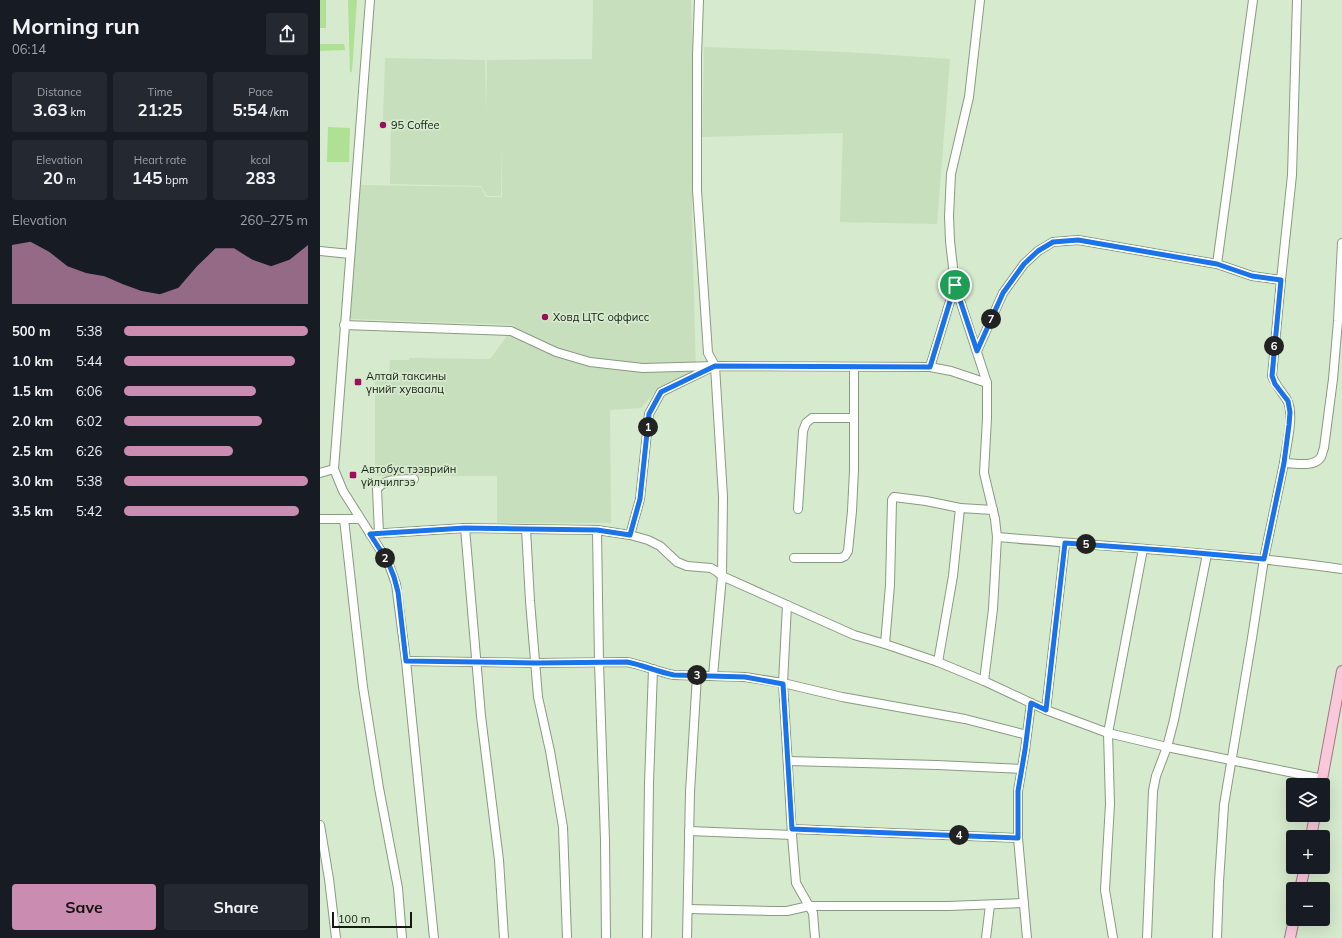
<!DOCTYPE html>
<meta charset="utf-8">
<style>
body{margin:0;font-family:Mulish,sans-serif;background:#242831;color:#f1f3f6;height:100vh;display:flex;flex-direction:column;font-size:15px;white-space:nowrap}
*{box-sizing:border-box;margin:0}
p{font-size:13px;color:#9ea1a6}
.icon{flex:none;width:22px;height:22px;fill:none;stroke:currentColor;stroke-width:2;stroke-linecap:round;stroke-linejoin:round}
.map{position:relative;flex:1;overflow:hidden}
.details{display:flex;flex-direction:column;background:#171b24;width:320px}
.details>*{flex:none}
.buttons{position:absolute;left:966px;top:778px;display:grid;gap:8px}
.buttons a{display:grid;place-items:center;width:44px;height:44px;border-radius:4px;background:#171b24;box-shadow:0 4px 16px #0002;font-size:20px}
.scale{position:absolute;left:12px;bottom:10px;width:80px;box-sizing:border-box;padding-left:4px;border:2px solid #151b11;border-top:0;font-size:11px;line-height:14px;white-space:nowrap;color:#151b11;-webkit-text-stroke:3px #d6eacd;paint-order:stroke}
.pin{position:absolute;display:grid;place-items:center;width:34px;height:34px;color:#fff;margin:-17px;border:2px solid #fff;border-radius:50%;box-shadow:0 1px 4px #0007}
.km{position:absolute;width:20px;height:20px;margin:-10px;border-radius:50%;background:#222;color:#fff;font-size:11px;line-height:20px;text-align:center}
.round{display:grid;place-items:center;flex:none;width:42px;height:42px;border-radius:4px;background:#242831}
.headline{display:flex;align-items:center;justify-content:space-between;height:68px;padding:0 12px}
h1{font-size:22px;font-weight:700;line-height:30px}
.figures{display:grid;grid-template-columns:repeat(3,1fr);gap:6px;height:68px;padding:4px 12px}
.figures div{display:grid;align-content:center;border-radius:4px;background:#242831;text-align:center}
.figures b{font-size:17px;font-weight:700}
.figures small{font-size:11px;font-weight:400}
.figures p{font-size:11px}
.chart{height:112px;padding:8px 12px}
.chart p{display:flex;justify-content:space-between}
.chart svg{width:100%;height:72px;margin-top:4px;fill:#cb8cb1;opacity:.7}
.primary-button{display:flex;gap:8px;margin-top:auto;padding:8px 12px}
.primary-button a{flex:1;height:46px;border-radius:4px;background:#cb8cb1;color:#111;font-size:16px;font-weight:700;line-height:46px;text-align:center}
.primary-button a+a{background:#242831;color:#f1f3f6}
ul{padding:0 12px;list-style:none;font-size:13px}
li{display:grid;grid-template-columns:64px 48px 1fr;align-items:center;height:30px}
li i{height:10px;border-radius:5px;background:#cb8cb1}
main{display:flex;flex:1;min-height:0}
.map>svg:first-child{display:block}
.built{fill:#c7dfbc}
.green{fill:#aee194}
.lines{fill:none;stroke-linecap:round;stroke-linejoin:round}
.minor-casing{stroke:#899b80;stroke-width:10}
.major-casing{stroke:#a77585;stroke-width:12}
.minor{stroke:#fff;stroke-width:8}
.major{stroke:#f9c9db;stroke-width:10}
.route-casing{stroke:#fff;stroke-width:8}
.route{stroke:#1a73e8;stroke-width:5}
.poi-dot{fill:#9d0f5c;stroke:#d6eacd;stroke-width:1.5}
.labels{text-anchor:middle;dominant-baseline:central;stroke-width:3.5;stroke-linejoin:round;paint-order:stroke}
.poi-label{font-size:11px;fill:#151b11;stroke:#d6eacd;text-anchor:start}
</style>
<main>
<section class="details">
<div class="headline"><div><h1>Morning run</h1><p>06:14</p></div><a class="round"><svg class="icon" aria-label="share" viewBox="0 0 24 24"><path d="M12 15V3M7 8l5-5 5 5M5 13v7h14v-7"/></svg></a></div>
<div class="figures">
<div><p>Distance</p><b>3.63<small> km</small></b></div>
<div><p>Time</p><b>21:25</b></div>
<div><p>Pace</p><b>5:54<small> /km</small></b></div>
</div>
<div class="figures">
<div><p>Elevation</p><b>20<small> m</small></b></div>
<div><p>Heart rate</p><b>145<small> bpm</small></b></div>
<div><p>kcal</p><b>283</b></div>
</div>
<div class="chart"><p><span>Elevation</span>260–275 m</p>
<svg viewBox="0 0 160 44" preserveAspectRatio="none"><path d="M0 44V8L10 6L20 12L30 21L40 25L50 27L60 32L70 36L80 38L90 34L100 21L110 10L120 10L130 17L140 21L150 17L160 8V44z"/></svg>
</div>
<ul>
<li><b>500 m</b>5:38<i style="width:100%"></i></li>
<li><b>1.0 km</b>5:44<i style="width:93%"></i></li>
<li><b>1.5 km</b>6:06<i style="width:72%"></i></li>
<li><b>2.0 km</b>6:02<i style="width:75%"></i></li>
<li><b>2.5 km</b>6:26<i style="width:59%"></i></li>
<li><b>3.0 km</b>5:38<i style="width:100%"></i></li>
<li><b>3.5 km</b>5:42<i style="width:95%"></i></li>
</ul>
<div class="primary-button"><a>Save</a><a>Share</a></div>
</section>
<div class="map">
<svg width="1022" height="938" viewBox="0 0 1022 938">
<rect width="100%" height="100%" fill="#d6eacd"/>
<!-- built -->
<g class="built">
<path d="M273,0H371L373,61L372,223L376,374L337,390L321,408L290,410L291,523H177V476H55V380H65L69,375L70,360H89V358L170,359L195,325L30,319L40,185L161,187L166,197H182V143L181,196H167L161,186L70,184L71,121H63L65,58L165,60L166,113L167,60L272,59Z"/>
<path d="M384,47L526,52L630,59L617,224L520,222L523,133L382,137Z"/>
</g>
<!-- green -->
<g class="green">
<rect x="0" y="0" width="6" height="28"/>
<path d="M28,0H37L32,71L30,73Z"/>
<path d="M0,44H24L25,50L0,51Z"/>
<path d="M8,127L30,128L29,162H7Z"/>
</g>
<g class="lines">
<defs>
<g id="minor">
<path d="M50,0L14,469L23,491L68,562L76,584L86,661L114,938"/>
<path d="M379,0L377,56V190L388,353L395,366L403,497L402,576L393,676"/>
<path d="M660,0L649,97L631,174L629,216L630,241L635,285L667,383V418L664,473L675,519L677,537L673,609L664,681"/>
<path d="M0,251L30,254"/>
<path d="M897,264L933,0"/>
<path d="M961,280L952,376C956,386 962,392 967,400C975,414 966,447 964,463"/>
<path d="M24,325L191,331L236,352L270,362L323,368L395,366L610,367L631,371L667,383"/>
<path d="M657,351L683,293L704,264L718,251L733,242L758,240L897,264L932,276L961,280L972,175L977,0"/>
<path d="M610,367L635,285"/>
<path d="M0,473L14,469"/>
<path d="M478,509L483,431L486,423L492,418H533"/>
<path d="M0,519H40"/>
<path d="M24,519L35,618L43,687L59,788L78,888L82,938"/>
<path d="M145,528L161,716L179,860L184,938"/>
<path d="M206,529L210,601L218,697L230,751L243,827L247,938"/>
<path d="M277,530L279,663L285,840L286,938"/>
<path d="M59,533L57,489C67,477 80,480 94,479"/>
<path d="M50,534L145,528L277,530L310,535L328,540L340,546L357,562L367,566L391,568L396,571L402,576L534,635L565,644L618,662L664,681L726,710L788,733L847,747L1003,779"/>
<path d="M310,535L320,499L329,414L341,392L390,368"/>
<path d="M677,537C792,547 908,553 1022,569"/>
<path d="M474,558H521L525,556L528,551L532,511L534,470V367"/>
<path d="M467,605L463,683L472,835L476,883L493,913L495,938"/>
<path d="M565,644L570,585L572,500L574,497L606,501L640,508"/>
<path d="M86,661L216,663L307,662C323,665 338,672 354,675L425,677L463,683L522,697L645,719L707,735"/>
<path d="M618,662L633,576L640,508L673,510"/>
<path d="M726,710L745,543"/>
<path d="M468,761L617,765L701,769"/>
<path d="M0,825L9,879L16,938"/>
<path d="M472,829L698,838"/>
<path d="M369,831L472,835"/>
<path d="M368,909L451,911H467L489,906H628L704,903"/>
<path d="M327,936L329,783L333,669"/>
<path d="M367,938L370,792L377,675"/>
<path d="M666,938L670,905"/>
<path d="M707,938L698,838V791L705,750L711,703"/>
<path d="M793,938L785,890L790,804L788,733L823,549"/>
<path d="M827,938L833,791L836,776L847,747L854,720L887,554"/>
<path d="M897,938L899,882L904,805L932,638L944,559L964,463C975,463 994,468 1001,457C1002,455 1003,450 1004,448L1013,379L1018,321L1022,243"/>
</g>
<g id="major">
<path d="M1001,785L1022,671"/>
<path d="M991,837L995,815"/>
<path d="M980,889L985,867"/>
<path d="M970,938L974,919"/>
</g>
</defs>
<!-- minor casing -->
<use href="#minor" class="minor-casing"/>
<!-- major casing -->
<use href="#major" class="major-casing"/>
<!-- minor -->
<use href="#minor" class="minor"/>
<!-- major -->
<use href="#major" class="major"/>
</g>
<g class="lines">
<defs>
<path id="route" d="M758,240L897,264L932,276L961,280L952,376L955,384L968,401L970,412L969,425L964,463L944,559L856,551L745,543L726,710L711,703L705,750L698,791V838L472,829L463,684L425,677L354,675C338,672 323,665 307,662L216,663L86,661L78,592L74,577L68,562L50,534L145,528L277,530L310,535L320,499L329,414L341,392L395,366L610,367L635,285L657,351L683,293L704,264L718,251L733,242Z"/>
</defs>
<!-- route casing -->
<use href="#route" class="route-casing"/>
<!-- route -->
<use href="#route" class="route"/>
</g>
<!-- markers -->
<g class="poi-dot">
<circle cx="63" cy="125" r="4"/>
<circle cx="225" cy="317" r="4"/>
<rect x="34" y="378" width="8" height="8" rx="2"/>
<rect x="29" y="471" width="8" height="8" rx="2"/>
</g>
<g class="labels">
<!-- poi labels -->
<g class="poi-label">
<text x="71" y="125">95 Coffee</text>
<text x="233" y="317">Ховд ЦТС оффисс</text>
<text x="46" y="376">Алтай таксины<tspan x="46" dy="13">үнийг хуваалц</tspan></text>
<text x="41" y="469">Автобус тээврийн<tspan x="41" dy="13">үйлчилгээ</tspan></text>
</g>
</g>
</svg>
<div class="buttons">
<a><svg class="icon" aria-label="layers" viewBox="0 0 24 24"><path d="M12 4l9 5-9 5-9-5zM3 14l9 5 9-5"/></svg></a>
<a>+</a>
<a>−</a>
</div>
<div class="scale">100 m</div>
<div class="pin" style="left:635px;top:285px;background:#1e9e55"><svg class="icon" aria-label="arrive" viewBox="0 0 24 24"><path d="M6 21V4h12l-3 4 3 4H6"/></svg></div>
<b class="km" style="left:328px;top:427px">1</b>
<b class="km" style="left:65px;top:558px">2</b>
<b class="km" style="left:377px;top:675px">3</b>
<b class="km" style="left:639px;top:835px">4</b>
<b class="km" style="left:766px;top:544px">5</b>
<b class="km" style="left:954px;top:346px">6</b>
<b class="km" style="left:671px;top:319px">7</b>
</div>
</main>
